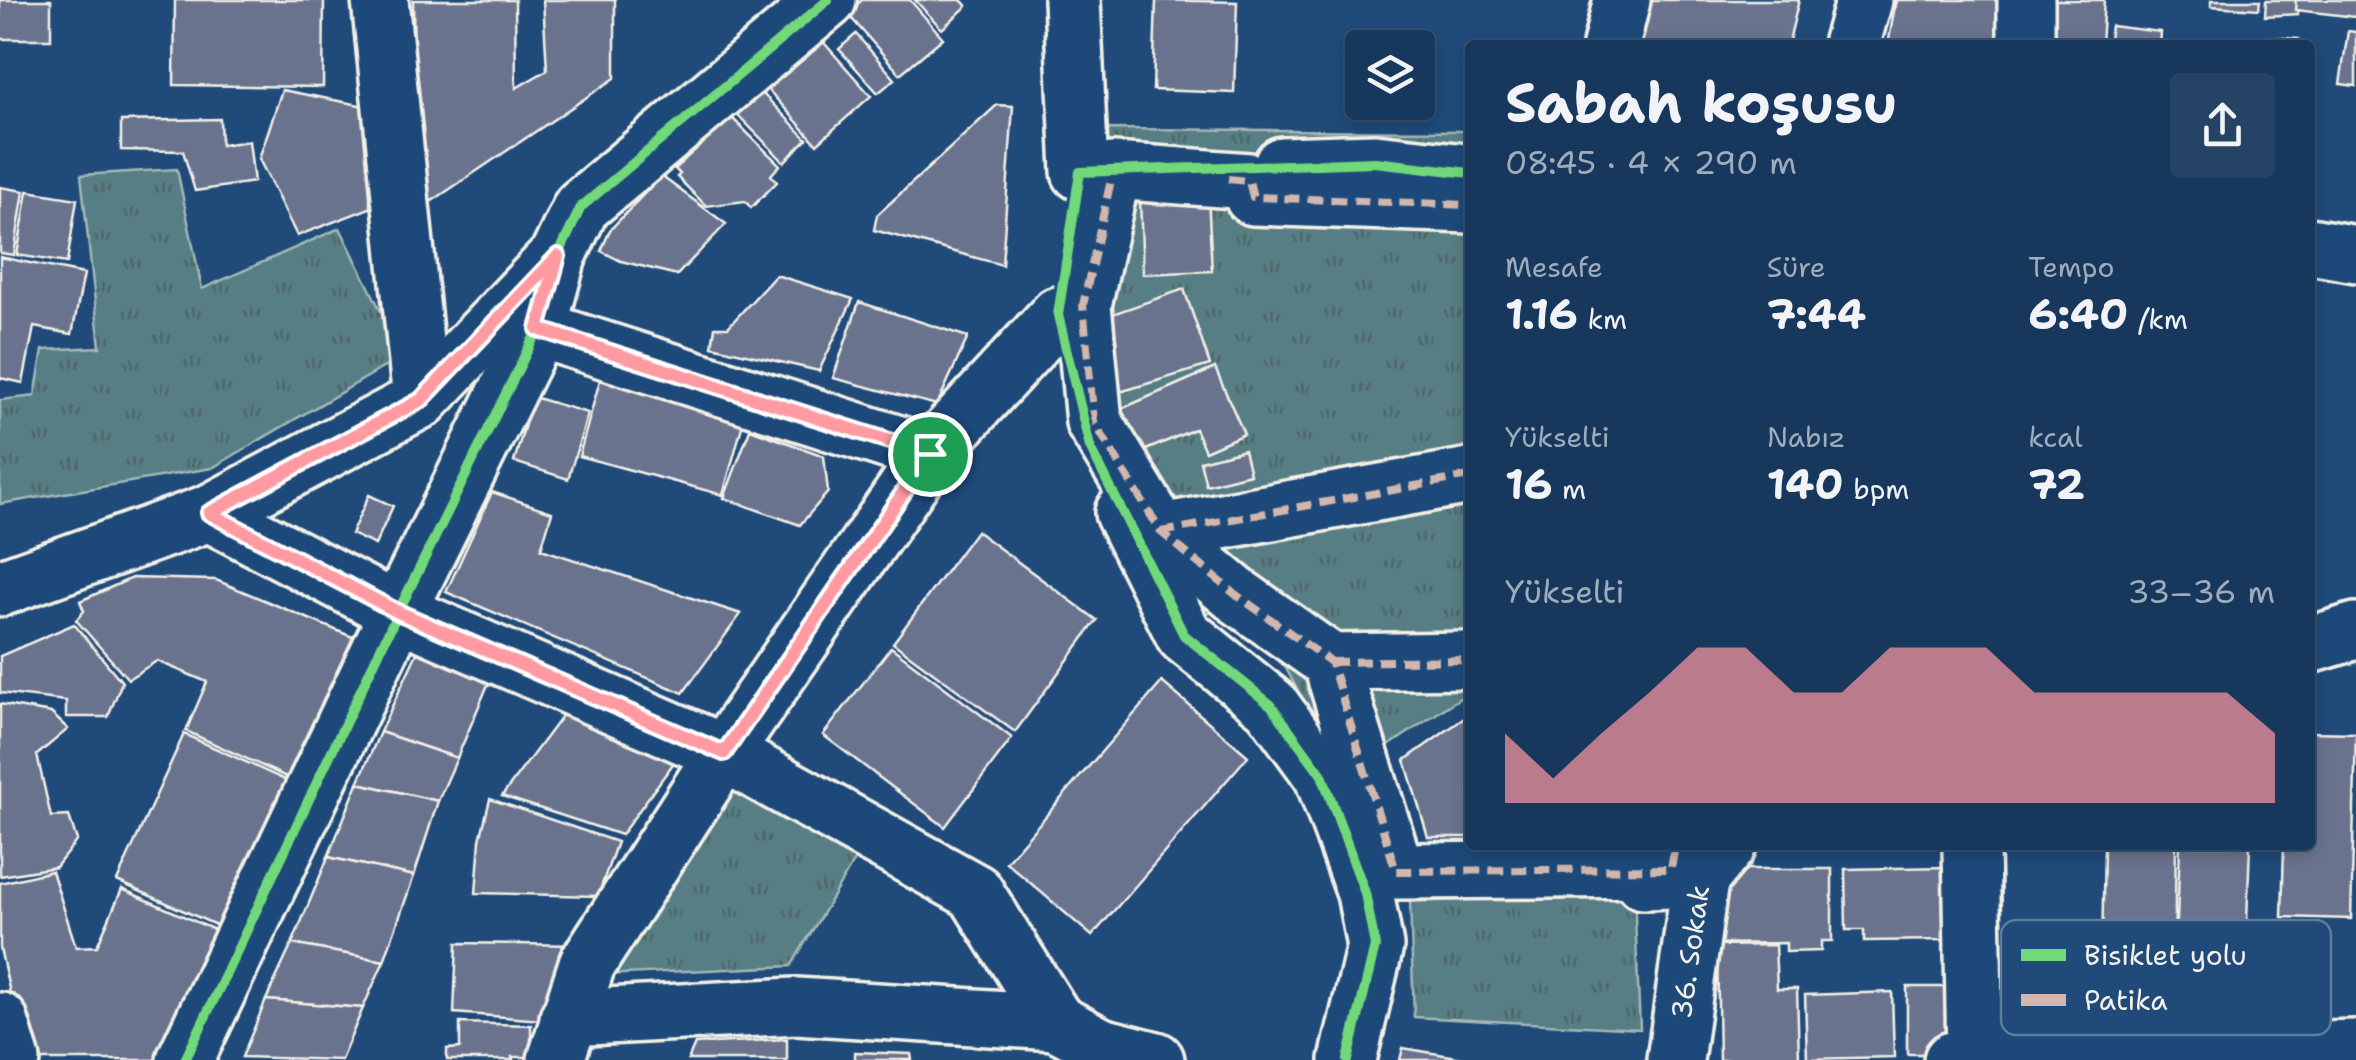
<!DOCTYPE html>
<html lang="tr">
<meta charset="utf-8">
<style>
body{margin:0;font-family:"Shantell Sans",sans-serif;background:#244365;color:#f1f3f6;height:100vh;display:flex;flex-direction:column;font-size:38px;white-space:nowrap}
*{box-sizing:border-box;margin:0}
p{font-size:32px;color:#9eacbb}
.icon{flex:none;width:55px;height:55px;fill:none;stroke:currentColor;stroke-width:2;stroke-linecap:round;stroke-linejoin:round}
.map{position:relative;flex:1;overflow:hidden}
.drawer{position:absolute;left:1465px;top:40px;width:850px;height:810px;display:flex;flex-direction:column;background:#17385c;border-radius:10px;box-shadow:0 5px 15px #0003,0 0 0 2px #365272}
.drawer>*{flex:none}
.fabs{position:absolute;left:1345px;top:30px;display:grid;gap:20px}
.fabs a{display:grid;place-items:center;width:90px;height:90px;border-radius:10px;background:#17385c;box-shadow:0 5px 15px #0003,0 0 0 2px #365272;font-size:50px}
.pin{position:absolute;display:grid;place-items:center;width:85px;height:85px;color:#fff;margin:-42px;border:5px solid #fff;border-radius:50%;box-shadow:0 2px 10px #0007}
.round{display:grid;place-items:center;flex:none;width:105px;height:105px;border-radius:10px;background:#244365}
.summary{display:flex;align-items:center;justify-content:space-between;height:170px;padding:0 40px}
h1{font-size:55px;font-weight:700;line-height:75px}
.stats{display:grid;grid-template-columns:repeat(3,1fr);gap:15px;height:170px;padding:10px 40px}
.stats div{display:grid;align-content:center}
.stats b{font-size:42px;font-weight:700}
.stats small{font-size:28px;font-weight:400}
.stats p{font-size:28px}
.chart{height:280px;padding:20px 40px}
.chart p{display:flex;justify-content:space-between}
.chart svg{width:100%;height:180px;margin-top:10px;fill:#ff9aa2;opacity:.7}
.map>svg:first-child{display:block}
.park{fill:url(#park-tufts);stroke:#a5b8b6;stroke-width:2.5}
.building{fill:#6b738e;stroke:#f4f1e8;stroke-width:2.5}
.lines{fill:none;stroke-linecap:round;stroke-linejoin:round}
.minor-casing{stroke:#f4f1e8;stroke-width:62}
.minor{stroke:#1f4a7a;stroke-width:55}
.quiet{stroke:#d1b7ad;stroke-width:8;stroke-dasharray:15 8;stroke-linecap:butt}
.cycleway-casing{stroke:#1f4a7a;stroke-width:16}
.cycleway{stroke:#71d979;stroke-width:10}
.route-casing{stroke:#fff;stroke-width:20}
.route{stroke:#ff9aa2;stroke-width:12}
.labels{text-anchor:middle;dominant-baseline:central;stroke-width:8;stroke-linejoin:round;paint-order:stroke}
.street-label{font-size:28px;fill:#f4f1e8;stroke:#1f4a7a}
.key{fill:#1f4a7a;stroke:#5f7c9b;stroke-width:2.5}
.key-label{font-size:28px;fill:#f4f1e8}
</style>
<div class="map">
<svg width="2356" height="1060" viewBox="0 0 2356 1060">
<defs>
<pattern id="park-tufts" width="24" height="20" patternUnits="userSpaceOnUse" patternTransform="scale(2.5)"><rect width="24" height="20" fill="#567e84"/><path d="M3 7l-1-3M5 7V3M7 7l1-3M15 17l-1-3M17 17v-4M19 17l1-3" fill="none" stroke="#506668"/></pattern>
</defs>
<rect width="100%" height="100%" fill="#1f4a7a"/>
<filter id="ink" filterUnits="userSpaceOnUse"><feTurbulence type="fractalNoise" baseFrequency=".01" numOctaves="2"/><feDisplacementMap in="SourceGraphic" scale="20" xChannelSelector="R" yChannelSelector="G"/><feConvolveMatrix kernelMatrix="1 2 1 2 8 2 1 2 1" color-interpolation-filters="sRGB"/></filter>
<g filter="url(#ink)">
<!-- park -->
<g class="park">
<path d="M1088,129L1470,131V691L1344,776L1277,652L1096,398Z"/>
<path d="M177,169L202,289L340,228L403,356L212,468L0,504V400L35,396L43,350L100,347L81,175Z"/>
<path d="M732,776L857,856L791,966L604,975Z"/>
<path d="M1634,894L1640,1029L1414,1017L1410,902Z"/>
</g>
<!-- building -->
<g class="building">
<rect x="0" y="0" width="51" height="39"/>
<path d="M175,0H324L323,87L174,85Z"/>
<path d="M413,0H515L516,88L547,70L543,0H615V78L416,212Z"/>
<path d="M862,0H910L943,38L900,74L847,13Z"/>
<path d="M915,0H961L967,6L942,29Z"/>
<path d="M1156,0L1237,2L1234,93L1153,90Z"/>
<path d="M1651,0H1799L1788,45H1640Z"/>
<path d="M1896,0H2019L2010,45H1888Z"/>
<path d="M2034,0H2104L2101,45H2035Z"/>
<path d="M2211,0H2260L2259,9L2211,6Z"/>
<path d="M2266,0H2298V14L2265,16Z"/>
<path d="M2296,0H2356V17L2295,10Z"/>
<path d="M2111,26L2161,32L2160,45H2108Z"/>
<path d="M2348,31L2356,32V86L2340,84Z"/>
<path d="M856,34L895,79L878,93L839,49Z"/>
<path d="M818,36L871,96L817,144L763,84Z"/>
<path d="M2255,36L2298,39V45H2254Z"/>
<path d="M282,90L370,107V208L297,236L259,159Z"/>
<path d="M759,90L807,139L784,162L736,113Z"/>
<path d="M997,105L1013,106L1002,265L874,230L877,215Z"/>
<path d="M729,115L780,165L771,175L777,182L751,208L745,201L706,206L677,177L680,174L675,169Z"/>
<path d="M220,119L221,145L249,141L254,182L195,191L183,151L121,150V121Z"/>
<path d="M661,176L726,224L677,275L621,261L601,251L610,230Z"/>
<path d="M0,187L24,191L14,255L0,253Z"/>
<path d="M28,191L77,199L67,263L17,255Z"/>
<path d="M1208,196L1212,271L1143,274L1140,199Z"/>
<path d="M0,257L84,274L72,334L34,327L23,383L0,378Z"/>
<path d="M776,275L853,299L819,371L712,346L715,327H728Z"/>
<path d="M1184,289L1210,365L1103,397L1095,320Z"/>
<path d="M859,302L968,337L937,405L833,378Z"/>
<path d="M1215,368L1244,434L1205,451L1195,429L1125,459L1107,415Z"/>
<path d="M600,380L744,419L723,495L579,456Z"/>
<path d="M533,397L588,413L568,479L514,462Z"/>
<path d="M750,429L824,456L828,492L800,525L724,498Z"/>
<path d="M1244,450L1250,474L1206,485L1200,461Z"/>
<path d="M492,492L552,512L541,549L741,614L683,693L446,592Z"/>
<path d="M369,495L393,506L375,545L351,534Z"/>
<path d="M976,531L1097,620L1015,732L893,643Z"/>
<path d="M132,578L216,580L362,641L295,781L186,731L207,682L157,661L128,679L76,620L84,611L80,601Z"/>
<path d="M74,624L122,682L108,717H66V701L0,693V656Z"/>
<path d="M424,638L495,668L457,758L380,732Z"/>
<path d="M891,647L1012,738L945,827L823,735Z"/>
<path d="M1162,682L1248,756L1092,936L1006,862Z"/>
<path d="M0,704L51,713L68,729L37,755L51,817L69,816L77,840L56,867L0,876Z"/>
<path d="M570,705L686,746L621,835L502,796Z"/>
<path d="M1470,714V837H1428L1405,760Z"/>
<path d="M380,732L457,758L438,801L358,783Z"/>
<path d="M2310,732L2356,733L2351,919L2282,917L2284,845H2310Z"/>
<path d="M184,734L294,784L227,930L117,881Z"/>
<path d="M358,783L438,801L414,876L328,857Z"/>
<path d="M490,799L617,842L598,896L476,893L480,840Z"/>
<path d="M2104,845H2176L2174,954L2102,952Z"/>
<path d="M2180,845H2250L2245,972L2175,970Z"/>
<path d="M328,857L414,876L384,961L292,944Z"/>
<path d="M1948,867L1950,940L1864,941V930H1846L1845,869Z"/>
<path d="M1715,869H1832V941H1821V951L1786,952V943L1715,944Z"/>
<path d="M52,871L76,947L97,946L122,889L224,934L164,1060H25L0,948V883Z"/>
<path d="M457,943L582,945L542,1020L454,1013Z"/>
<path d="M292,944L384,961L363,1008L266,1000Z"/>
<path d="M1775,945L1777,989H1797L1799,1060H1719L1717,946Z"/>
<rect x="1907" y="987" width="54" height="67"/>
<path d="M1892,992L1894,1057L1807,1059L1805,995Z"/>
<path d="M266,1000L363,1008L341,1060L242,1057Z"/>
<path d="M460,1023L531,1025V1057H512L513,1060H447V1049L460,1048Z"/>
<path d="M787,1039V1060H688L695,1044Z"/>
<path d="M1403,1048L1474,1060H1400Z"/>
<path d="M855,1052L911,1054L912,1060H855Z"/>
</g>
<g class="lines">
<defs>
<g id="minor">
<path d="M380,0L421,400"/>
<path d="M1072,0L1080,172"/>
<path d="M2026,0V45"/>
<path d="M1611,45L1622,0"/>
<path d="M1851,45L1864,0"/>
<path d="M1282,165L1375,162L1466,172"/>
<path d="M1470,205L1253,197L1249,181L1113,171L1083,305L1094,422L1161,532L1235,594L1331,662L1396,871L1671,869L1675,845"/>
<path d="M2310,246L2356,254"/>
<path d="M538,329L930,454"/>
<path d="M209,513L398,612L724,753L975,892L1056,1022"/>
<path d="M1123,513L1184,635L1271,705L1322,775L1365,893L1375,946L1348,1060"/>
<path d="M1161,532L1470,476"/>
<path d="M0,588L209,513L421,400L556,258"/>
<path d="M2310,645L2356,631"/>
<path d="M1331,662L1470,660"/>
<path d="M1971,845L1975,1059"/>
<path d="M1643,881L1700,879L1728,845"/>
<path d="M568,1018L796,1006L1056,1022L1101,1046L1156,1060"/>
<path d="M0,1021L12,1060"/>
<path d="M185,1060L398,612L538,329L558,256L581,207L828,0"/>
<path d="M556,1060L587,964L724,753L930,454L1058,315"/>
<path d="M1675,1060L1705,845"/>
<path d="M1952,1060L2356,1048"/>
</g>
</defs>
<!-- minor casing -->
<use href="#minor" class="minor-casing"/>
<!-- minor -->
<use href="#minor" class="minor"/>
<!-- quiet -->
<g class="quiet">
<path d="M1123,172L1113,171L1083,305L1094,422L1161,532L1235,594L1331,662L1396,871L1671,869L1675,845"/>
<path d="M1228,179L1249,181L1253,197L1470,205"/>
<path d="M1161,532L1470,476"/>
<path d="M1331,662L1470,660"/>
</g>
<defs>
<g id="cycleway">
<path d="M185,1060L398,612L538,329L558,256L581,207L828,0"/>
<path d="M1348,1060L1375,946L1365,893L1322,775L1271,705L1184,635L1090,447L1058,315L1080,172L1375,162L1470,173"/>
</g>
</defs>
<!-- cycleway casing -->
<use href="#cycleway" class="cycleway-casing"/>
<!-- cycleway -->
<use href="#cycleway" class="cycleway"/>
</g>
</g>
<g class="lines" filter="url(#ink)">
<defs>
<path id="route" d="M558,256L538,329L930,454L724,753L398,612L209,513L421,400Z"/>
</defs>
<!-- route casing -->
<use href="#route" class="route-casing"/>
<!-- route -->
<use href="#route" class="route"/>
</g>
<g class="labels">
<!-- street labels -->
<g class="street-label">
<text transform="translate(1690 952) rotate(-82)">36. Sokak</text>
</g>
</g>
<!-- legend -->
<rect x="2001" y="920" width="330" height="115" rx="15" class="key"/>
<rect x="2021" y="949" width="45" height="12" fill="#71d979"/>
<rect x="2021" y="994" width="45" height="12" fill="#d1b7ad"/>
<g class="key-label">
<text x="2084" y="965">Bisiklet yolu</text>
<text x="2084" y="1010">Patika</text>
</g>
</svg>
<div class="fabs">
<a><svg class="icon" aria-label="layers" viewBox="0 0 24 24"><path d="M12 4l9 5-9 5-9-5zM3 14l9 5 9-5"/></svg></a>
</div>
<div class="pin" style="left:930px;top:454px;background:#1e9e55"><svg class="icon" aria-label="arrive" viewBox="0 0 24 24"><path d="M6 21V4h12l-3 4 3 4H6"/></svg></div>
<section class="drawer">
<div class="summary"><div><h1>Sabah koşusu</h1><p>08:45 · 4 × 290 m</p></div><a class="round"><svg class="icon" aria-label="share" viewBox="0 0 24 24"><path d="M12 15V3M7 8l5-5 5 5M5 13v7h14v-7"/></svg></a></div>
<div class="stats">
<div><p>Mesafe</p><b>1.16<small> km</small></b></div>
<div><p>Süre</p><b>7:44</b></div>
<div><p>Tempo</p><b>6:40<small> /km</small></b></div>
</div>
<div class="stats">
<div><p>Yükselti</p><b>16<small> m</small></b></div>
<div><p>Nabız</p><b>140<small> bpm</small></b></div>
<div><p>kcal</p><b>72</b></div>
</div>
<div class="chart"><p><span>Yükselti</span>33–36 m</p>
<svg viewBox="0 0 160 44" preserveAspectRatio="none"><path d="M0 44V27L10 38L20 27L30 17L40 6L50 6L60 17L70 17L80 6L90 6L100 6L110 17L120 17L130 17L140 17L150 17L160 27V44z"/></svg>
</div>
</section>
</div>
